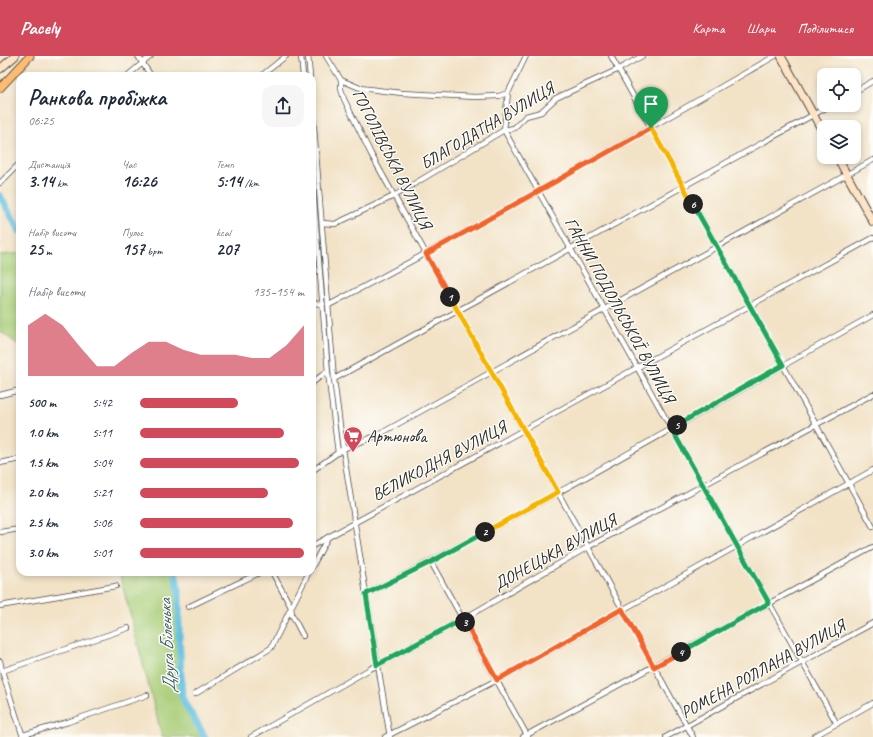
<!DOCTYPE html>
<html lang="uk">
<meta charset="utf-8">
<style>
body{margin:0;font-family:Caveat,sans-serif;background:#f6f6f7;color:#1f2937;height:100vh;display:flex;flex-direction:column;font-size:15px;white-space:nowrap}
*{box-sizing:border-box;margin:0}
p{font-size:13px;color:#747a83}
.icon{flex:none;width:22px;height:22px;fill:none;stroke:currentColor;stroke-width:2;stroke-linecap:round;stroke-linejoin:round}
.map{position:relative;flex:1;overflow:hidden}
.drawer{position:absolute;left:16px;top:16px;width:300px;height:504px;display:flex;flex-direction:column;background:#fff;border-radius:12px;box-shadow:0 2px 6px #0003}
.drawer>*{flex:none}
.controls{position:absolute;left:817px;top:12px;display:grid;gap:8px}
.controls a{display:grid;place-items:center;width:44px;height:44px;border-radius:8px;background:#fff;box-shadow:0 2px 6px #0003;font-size:20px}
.pin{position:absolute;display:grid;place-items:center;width:34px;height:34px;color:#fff;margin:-41px -17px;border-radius:50% 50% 50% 0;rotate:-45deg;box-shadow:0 0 4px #0007}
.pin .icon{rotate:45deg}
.km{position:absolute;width:20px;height:20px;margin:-10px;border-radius:50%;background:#222;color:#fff;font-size:11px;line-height:20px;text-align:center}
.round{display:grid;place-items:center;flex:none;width:42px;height:42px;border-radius:12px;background:#f6f6f7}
.headline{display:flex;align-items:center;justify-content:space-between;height:68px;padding:0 12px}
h1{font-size:22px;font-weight:800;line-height:30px}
.metrics{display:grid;grid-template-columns:repeat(3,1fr);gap:6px;height:68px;padding:4px 12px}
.metrics div{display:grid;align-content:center}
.metrics b{font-size:17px;font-weight:800}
.metrics small{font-size:11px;font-weight:400}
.metrics p{font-size:11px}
.chart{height:112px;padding:8px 12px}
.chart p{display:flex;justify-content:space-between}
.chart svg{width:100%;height:72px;margin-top:4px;fill:#d1495b;opacity:.7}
ul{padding:0 12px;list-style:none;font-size:13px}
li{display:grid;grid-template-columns:64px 48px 1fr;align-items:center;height:30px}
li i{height:10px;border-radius:5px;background:#d1495b}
header{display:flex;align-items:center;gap:24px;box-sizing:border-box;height:56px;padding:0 20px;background:#d1495b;color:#fff}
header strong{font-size:19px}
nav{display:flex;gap:22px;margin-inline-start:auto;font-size:14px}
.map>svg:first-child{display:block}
.green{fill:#a7cc76;stroke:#697c50}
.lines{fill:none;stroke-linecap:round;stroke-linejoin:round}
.river{stroke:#60bfdf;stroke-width:7}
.street-casing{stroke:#494642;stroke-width:6}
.secondary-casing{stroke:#494642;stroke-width:9}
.primary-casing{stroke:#494642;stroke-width:9}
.street{stroke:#fff;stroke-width:4.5}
.secondary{stroke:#fee4c5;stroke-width:7}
.primary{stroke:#fdbc6f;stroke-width:7}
.split-1-casing{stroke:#fff;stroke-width:8}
.split-2-casing{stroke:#fff;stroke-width:8}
.split-3-casing{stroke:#fff;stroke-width:8}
.split-4-casing{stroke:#fff;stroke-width:8}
.split-5-casing{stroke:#fff;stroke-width:8}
.split-6-casing{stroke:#fff;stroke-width:8}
.split-7-casing{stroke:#fff;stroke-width:8}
.split-1{stroke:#f0652b;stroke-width:5}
.split-2{stroke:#f5b400;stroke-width:5}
.split-3{stroke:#22a559;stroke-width:5}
.split-4{stroke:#f0652b;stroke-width:5}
.split-5{stroke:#22a559;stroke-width:5}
.split-6{stroke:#22a559;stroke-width:5}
.split-7{stroke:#f5b400;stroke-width:5}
.labels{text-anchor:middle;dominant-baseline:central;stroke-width:3;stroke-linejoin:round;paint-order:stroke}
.street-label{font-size:17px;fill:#2b2b2b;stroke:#fdfcf7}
.poi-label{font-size:17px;fill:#2b2b2b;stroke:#fdfcf7;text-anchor:start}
.water-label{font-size:18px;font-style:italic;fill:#3e5f6a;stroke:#fdfcf7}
</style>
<header>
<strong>Pacely</strong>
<nav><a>Карта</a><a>Шари</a><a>Поділитися</a></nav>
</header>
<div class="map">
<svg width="873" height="681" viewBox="0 0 873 681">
<rect width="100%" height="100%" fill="#fdfcf7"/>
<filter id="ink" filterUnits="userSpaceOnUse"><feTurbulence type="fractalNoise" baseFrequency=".025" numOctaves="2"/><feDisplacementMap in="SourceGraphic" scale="8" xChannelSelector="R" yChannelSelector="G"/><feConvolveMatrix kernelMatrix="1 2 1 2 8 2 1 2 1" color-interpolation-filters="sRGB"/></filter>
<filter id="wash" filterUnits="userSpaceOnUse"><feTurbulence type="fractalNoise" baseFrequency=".012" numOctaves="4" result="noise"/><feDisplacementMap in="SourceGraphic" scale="16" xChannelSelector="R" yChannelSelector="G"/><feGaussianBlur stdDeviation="0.9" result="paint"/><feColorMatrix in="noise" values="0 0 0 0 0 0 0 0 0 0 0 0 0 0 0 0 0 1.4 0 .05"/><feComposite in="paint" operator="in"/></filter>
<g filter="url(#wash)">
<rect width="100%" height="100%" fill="#f2e2c6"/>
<!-- green -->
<g class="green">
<path d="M20,197V290L0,275V199Z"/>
<path d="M119,516H175L179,537V580L182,640L185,648L205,681H162Z"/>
</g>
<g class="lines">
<!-- river -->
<g class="river">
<path d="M0,140L20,175"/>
<path d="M175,516L179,537V580L182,640L185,648L205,681"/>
</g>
</g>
</g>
<g filter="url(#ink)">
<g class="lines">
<defs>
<g id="street">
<path d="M138,0L151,20"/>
<path d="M301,0L303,20"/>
<path d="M308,0L310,20"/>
<path d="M326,0L341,24V33L344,43L371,98L693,681"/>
<path d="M526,0L508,37L504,74L837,668"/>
<path d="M611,0L873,471"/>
<path d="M127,20L151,0"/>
<path d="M261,20L286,0"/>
<path d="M341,24L360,32L402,37L475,41L499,40L508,37"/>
<path d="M854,36L873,25"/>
<path d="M312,46L334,323L343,393L366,538L390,681"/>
<path d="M312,119L328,317L338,397"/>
<path d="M0,127L20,107"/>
<path d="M322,167L335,168L394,140L504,74L514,72L526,60L541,56L556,42L619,13L642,0"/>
<path d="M312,247L323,248"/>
<path d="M329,249C480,170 627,85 775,0"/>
<path d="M334,323L831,49"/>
<path d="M312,327L325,317H328"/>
<path d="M0,339L20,334"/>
<path d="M0,407L20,403"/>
<path d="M312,415L343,393L378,379L873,104"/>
<path d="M0,476L20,473"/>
<path d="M312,490L873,182"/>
<path d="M431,506L528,681"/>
<path d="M312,511L328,481"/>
<path d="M272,516L291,551L292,559L303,580"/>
<path d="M366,538C538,452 705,353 873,259"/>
<path d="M0,550L116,530"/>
<path d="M188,551L261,516"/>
<path d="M0,605L2,615L23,681"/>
<path d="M2,615L128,572"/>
<path d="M195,638L271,592L309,516"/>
<path d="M23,679L68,666L147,639"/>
<path d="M251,681L370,613L463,563L588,491L873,338"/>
<path d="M385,681L497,624L873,414"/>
<path d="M523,681L873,491"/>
<path d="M666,681L873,567"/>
<path d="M813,681L873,647"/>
</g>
<g id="secondary">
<path d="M781,0L824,78"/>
<path d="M0,13L15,0"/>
<path d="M837,101L873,166"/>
</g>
<path id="primary" d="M0,32L30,0"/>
</defs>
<!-- street casing -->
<use href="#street" class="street-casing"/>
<!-- secondary casing -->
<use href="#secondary" class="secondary-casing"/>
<!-- primary casing -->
<use href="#primary" class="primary-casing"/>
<!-- street -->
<use href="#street" class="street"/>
<!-- secondary -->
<use href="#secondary" class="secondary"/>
<!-- primary -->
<use href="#primary" class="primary"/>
</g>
</g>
<g class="lines" filter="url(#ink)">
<defs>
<path id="split-1" d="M450,241L426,198L651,72"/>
<path id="split-2" d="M450,241L558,436L485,476"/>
<path id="split-3" d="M465,566L463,563L377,609L366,538L431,506L485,476"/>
<path id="split-4" d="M465,566L497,624L622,553L654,611L681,596"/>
<path id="split-5" d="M677,369L671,372L769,547L681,596"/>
<path id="split-6" d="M677,369L783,309L693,148"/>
<path id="split-7" d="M651,72L693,148"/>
</defs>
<!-- split-1 casing -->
<use href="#split-1" class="split-1-casing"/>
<!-- split-2 casing -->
<use href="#split-2" class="split-2-casing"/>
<!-- split-3 casing -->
<use href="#split-3" class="split-3-casing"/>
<!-- split-4 casing -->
<use href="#split-4" class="split-4-casing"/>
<!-- split-5 casing -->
<use href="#split-5" class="split-5-casing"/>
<!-- split-6 casing -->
<use href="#split-6" class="split-6-casing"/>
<!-- split-7 casing -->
<use href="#split-7" class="split-7-casing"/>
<!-- split-1 -->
<use href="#split-1" class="split-1"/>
<!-- split-2 -->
<use href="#split-2" class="split-2"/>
<!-- split-3 -->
<use href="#split-3" class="split-3"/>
<!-- split-4 -->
<use href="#split-4" class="split-4"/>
<!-- split-5 -->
<use href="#split-5" class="split-5"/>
<!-- split-6 -->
<use href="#split-6" class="split-6"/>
<!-- split-7 -->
<use href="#split-7" class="split-7"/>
</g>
<!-- icons -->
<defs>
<symbol id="supermarket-pin" viewBox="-11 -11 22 30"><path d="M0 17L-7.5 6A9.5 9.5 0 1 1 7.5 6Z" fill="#d1495b" stroke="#fdfcf7"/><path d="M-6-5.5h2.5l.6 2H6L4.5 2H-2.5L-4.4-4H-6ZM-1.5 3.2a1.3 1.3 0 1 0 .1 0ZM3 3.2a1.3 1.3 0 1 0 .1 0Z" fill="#fff"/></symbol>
</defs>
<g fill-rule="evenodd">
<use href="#supermarket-pin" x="342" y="369" width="22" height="30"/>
</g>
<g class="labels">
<!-- street labels -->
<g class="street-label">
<text transform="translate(487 70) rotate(-31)">БЛАГОДАТНА ВУЛИЦЯ</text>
<text transform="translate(392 103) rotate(63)">ГОГОЛІВСЬКА ВУЛИЦЯ</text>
<text transform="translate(620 254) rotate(61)">ГАННИ ПОДОЛЬСЬКОЇ ВУЛИЦЯ</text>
<text transform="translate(439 405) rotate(-28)">ВЕЛИКОДНЯ ВУЛИЦЯ</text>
<text transform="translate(555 496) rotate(-29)">ДОНЕЦЬКА ВУЛИЦЯ</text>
<text transform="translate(763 613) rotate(-29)">РОМЕНА РОЛЛАНА ВУЛИЦЯ</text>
</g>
<!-- poi labels -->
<g class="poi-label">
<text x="367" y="380">Артюнова</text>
</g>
<!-- water labels -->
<g class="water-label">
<text transform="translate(167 590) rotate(-93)">Друга Біленька</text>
</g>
</g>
</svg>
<div class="controls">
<a><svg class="icon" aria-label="locate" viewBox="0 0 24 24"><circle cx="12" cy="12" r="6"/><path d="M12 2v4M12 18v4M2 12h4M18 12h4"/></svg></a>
<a><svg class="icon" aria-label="layers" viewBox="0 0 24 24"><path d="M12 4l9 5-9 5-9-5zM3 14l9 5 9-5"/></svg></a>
</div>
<div class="pin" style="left:651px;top:72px;background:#1e9e55"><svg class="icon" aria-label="arrive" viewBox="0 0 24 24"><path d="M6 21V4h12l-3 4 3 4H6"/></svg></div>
<b class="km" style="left:450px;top:241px">1</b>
<b class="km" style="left:485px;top:476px">2</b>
<b class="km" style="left:465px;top:566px">3</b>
<b class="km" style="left:681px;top:596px">4</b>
<b class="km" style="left:677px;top:369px">5</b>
<b class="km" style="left:693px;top:148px">6</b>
<section class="drawer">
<div class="headline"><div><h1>Ранкова пробіжка</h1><p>06:25</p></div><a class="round"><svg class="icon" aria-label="share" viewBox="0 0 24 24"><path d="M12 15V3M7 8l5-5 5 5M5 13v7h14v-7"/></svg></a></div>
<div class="metrics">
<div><p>Дистанція</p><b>3.14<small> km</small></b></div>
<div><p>Час</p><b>16:26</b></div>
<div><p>Темп</p><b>5:14<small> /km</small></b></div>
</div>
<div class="metrics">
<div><p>Набір висоти</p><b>25<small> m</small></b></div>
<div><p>Пульс</p><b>157<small> bpm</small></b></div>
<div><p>kcal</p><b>207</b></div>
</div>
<div class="chart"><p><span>Набір висоти</span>135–154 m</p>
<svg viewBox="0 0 160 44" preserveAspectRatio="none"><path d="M0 44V13L10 6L20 13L30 26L40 38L50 38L60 30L70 23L80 23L90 28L100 31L110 31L120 31L130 33L140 33L150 25L160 13V44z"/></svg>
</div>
<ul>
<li><b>500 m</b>5:42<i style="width:60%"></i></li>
<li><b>1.0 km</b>5:11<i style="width:88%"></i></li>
<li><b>1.5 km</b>5:04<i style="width:97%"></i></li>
<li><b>2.0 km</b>5:21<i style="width:78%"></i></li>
<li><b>2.5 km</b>5:06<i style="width:93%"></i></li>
<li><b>3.0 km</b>5:01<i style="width:100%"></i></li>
</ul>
</section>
</div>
